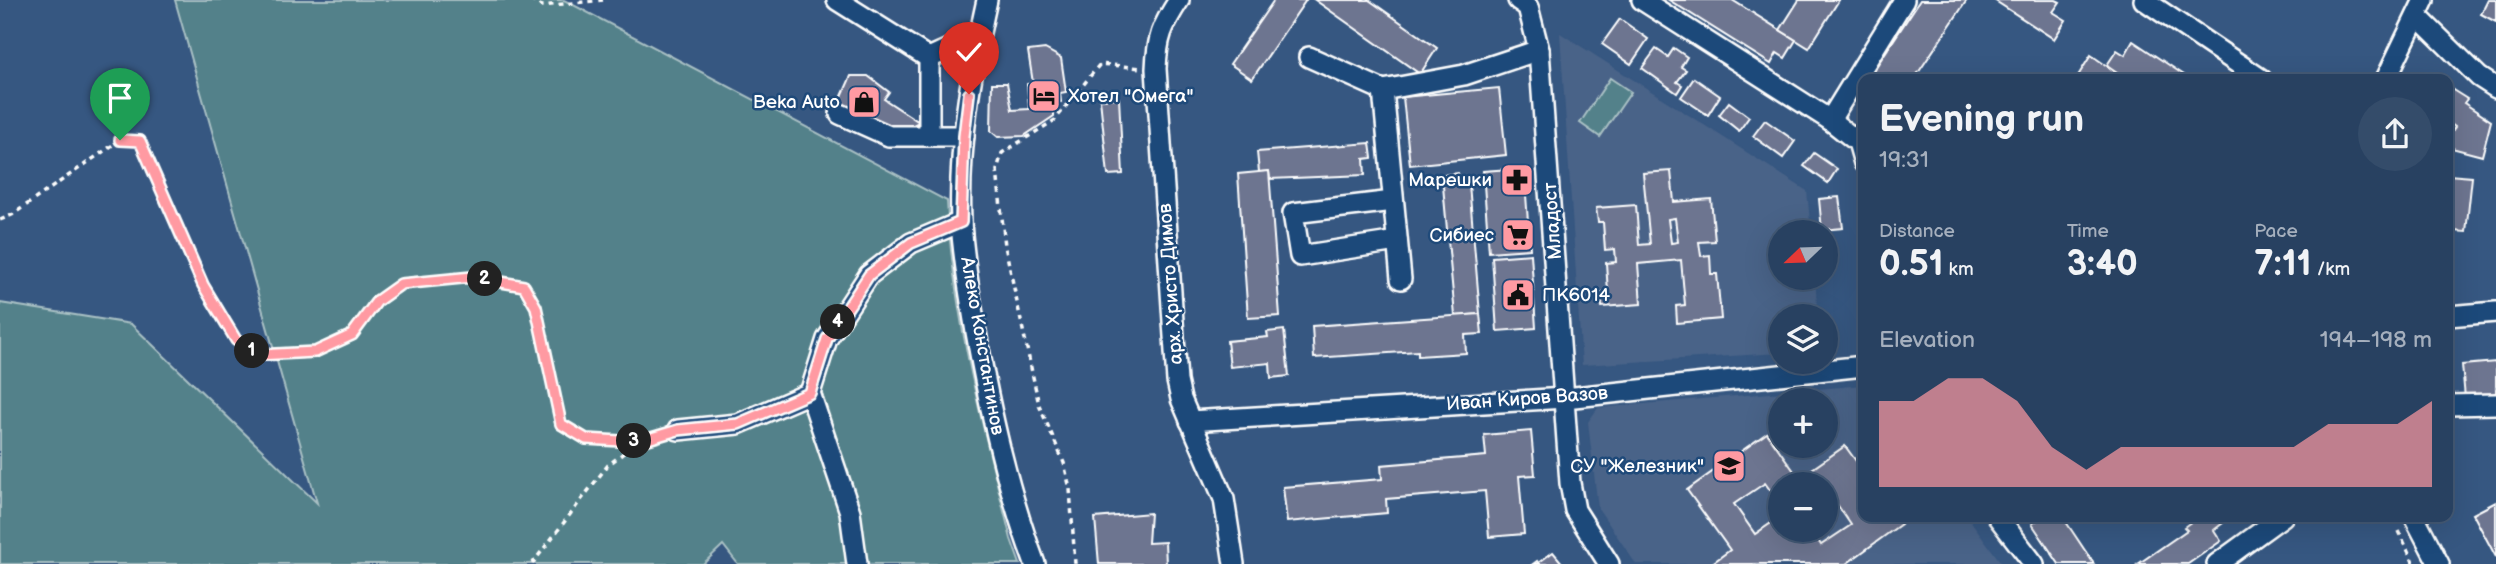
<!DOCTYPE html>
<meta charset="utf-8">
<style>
body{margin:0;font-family:"Balsamiq Sans",sans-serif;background:#344c6a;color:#f1f3f6;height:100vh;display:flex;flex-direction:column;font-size:26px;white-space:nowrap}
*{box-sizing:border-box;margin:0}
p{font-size:23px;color:#a5afbd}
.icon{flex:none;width:38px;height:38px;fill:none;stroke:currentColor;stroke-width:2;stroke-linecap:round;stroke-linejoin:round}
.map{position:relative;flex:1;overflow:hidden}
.details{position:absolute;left:1858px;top:74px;width:595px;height:448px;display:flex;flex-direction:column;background:#284161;border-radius:14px;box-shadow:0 7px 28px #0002,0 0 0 2px #445a76}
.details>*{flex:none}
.needle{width:46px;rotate:247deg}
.controls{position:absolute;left:1768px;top:220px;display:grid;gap:14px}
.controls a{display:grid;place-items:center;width:70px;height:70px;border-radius:50%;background:#284161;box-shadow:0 7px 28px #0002,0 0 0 2px #445a76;font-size:35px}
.pin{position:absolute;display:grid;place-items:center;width:60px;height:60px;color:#fff;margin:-72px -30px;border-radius:50% 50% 50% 0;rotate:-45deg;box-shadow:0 0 7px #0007}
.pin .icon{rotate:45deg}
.km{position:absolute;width:35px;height:35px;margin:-18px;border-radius:50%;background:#222;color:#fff;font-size:19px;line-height:35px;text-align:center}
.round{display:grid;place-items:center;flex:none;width:74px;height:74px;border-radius:37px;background:#344c6a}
.headline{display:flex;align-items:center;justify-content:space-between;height:119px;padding:0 21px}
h1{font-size:38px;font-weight:600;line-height:52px}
.figures{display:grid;grid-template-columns:repeat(3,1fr);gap:10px;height:119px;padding:7px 21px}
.figures div{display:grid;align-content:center}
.figures b{font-size:35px;font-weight:600}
.figures small{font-size:19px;font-weight:400}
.figures p{font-size:19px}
.chart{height:196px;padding:14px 21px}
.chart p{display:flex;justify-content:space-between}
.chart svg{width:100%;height:126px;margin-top:7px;fill:#ff9aa2;opacity:.7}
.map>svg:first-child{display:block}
.built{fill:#4a6388;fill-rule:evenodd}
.green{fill:#53818a;stroke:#a9c0c4;stroke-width:2}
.building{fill:#6d7490;stroke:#fff;stroke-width:2;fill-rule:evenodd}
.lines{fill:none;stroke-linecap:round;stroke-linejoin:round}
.minor-casing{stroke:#fff;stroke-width:24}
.path{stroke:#fff;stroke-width:3.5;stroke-dasharray:5 5;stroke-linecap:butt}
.minor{stroke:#1f4a7a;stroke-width:19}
.route-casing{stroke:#fff;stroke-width:14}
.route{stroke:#ff9aa2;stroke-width:9}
.labels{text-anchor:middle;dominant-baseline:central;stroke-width:5;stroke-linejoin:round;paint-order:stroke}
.poi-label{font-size:19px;fill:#fff;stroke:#1f4a7a;text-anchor:end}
.street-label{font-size:19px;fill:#fff;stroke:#1f4a7a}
</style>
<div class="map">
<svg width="2496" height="564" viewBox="0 0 2496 564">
<rect width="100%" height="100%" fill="#365781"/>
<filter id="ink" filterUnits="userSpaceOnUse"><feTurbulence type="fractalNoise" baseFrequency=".0143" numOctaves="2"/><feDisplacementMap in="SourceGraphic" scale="14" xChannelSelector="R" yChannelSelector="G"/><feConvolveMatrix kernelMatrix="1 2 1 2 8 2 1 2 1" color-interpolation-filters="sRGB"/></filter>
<g filter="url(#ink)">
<!-- built -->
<g class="built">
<path d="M1560,33L1807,191L1811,233H1780V278H1815L1818,317H1780V353L1582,365Z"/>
<path d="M1864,385V516H1967L2002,564H1636L1598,508L1588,422L1598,408ZM1780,401H1825V446H1780ZM1780,485H1825V530H1780Z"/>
</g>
<!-- green -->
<g class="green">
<path d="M175,0H564L947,201C953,316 983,428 1011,539L1020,564H738L723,545L703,564H0V303L131,324L317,503Z"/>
<path d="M1610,78L1631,92L1600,137L1580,123Z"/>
</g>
<!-- building -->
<g class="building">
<path d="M1274,0H1306L1252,79L1230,64Z"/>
<path d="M1315,0H1369L1437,48L1420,74Z"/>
<path d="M1669,0H1732L1796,40L1785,58L1777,53L1771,64Z"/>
<path d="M1799,0H1839L1809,48L1780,30Z"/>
<path d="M1920,0H1967L1914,79H1868Z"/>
<path d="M1994,0H2056L2060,2L2053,12L2066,20L2054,39Z"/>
<path d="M2488,0H2496V22L2481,14Z"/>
<path d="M1620,19L1648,39L1631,64L1602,44Z"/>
<path d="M2133,41L2190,79H2127L2107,65L2117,50L2125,55Z"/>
<path d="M1674,48L1687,57L1681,67L1686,70L1677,82L1682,85L1677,93L1642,68L1656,49L1668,57Z"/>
<path d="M1045,49L1061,58L1066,92L1060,93L1061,102L1054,103V116L1024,136L998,137L991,131L992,83H1007L1012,110L1029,109L1027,84L1033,83L1028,51Z"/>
<path d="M2091,55L2123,77L2122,79H2076Z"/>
<path d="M851,76H868L889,92L884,99L919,122L905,129L892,130L862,120L838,105Z"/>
<path d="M1694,78L1720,96L1708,115L1681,97Z"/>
<path d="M2448,87L2467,99L2464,103L2491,121L2482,156L2448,147V137L2455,127L2448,122Z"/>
<path d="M1499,88L1506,155L1410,165L1403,97Z"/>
<path d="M1119,98L1123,174L1108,175L1100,99Z"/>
<path d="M1729,102L1749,117L1739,131L1719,115Z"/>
<path d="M1765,120L1795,141L1783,158L1753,136Z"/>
<path d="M1370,143L1372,158L1364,159L1365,175L1270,179L1269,171L1259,172L1257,152Z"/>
<path d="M1814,153L1837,169L1828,183L1804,166Z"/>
<path d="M1524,168L1530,249L1489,252L1483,171Z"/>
<path d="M1269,171L1280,316L1248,318L1238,174Z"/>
<path d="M1671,171L1674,202L1711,199L1715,241L1699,242L1701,256L1710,255L1711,274H1717L1721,319L1677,323L1676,306L1685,305L1681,260L1638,264L1641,304L1602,307L1601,292H1608L1606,263L1616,262L1615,249L1605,250L1603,222H1598L1596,208L1636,205L1639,245L1650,244L1643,173ZM1675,218L1678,242L1671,243L1668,219Z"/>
<path d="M1458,173L1460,185L1469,184L1480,314L1455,316L1442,175Z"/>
<path d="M2448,175L2472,177L2466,232L2454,231L2451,261H2448Z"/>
<path d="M1839,197L1843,228L1822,230L1819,199Z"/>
<path d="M1531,254L1536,328L1497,331L1492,257Z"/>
<path d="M1480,314L1482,334L1465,335L1466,353L1418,356V351L1314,358L1312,326Z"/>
<path d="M1284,330L1289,376L1271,378L1270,363L1230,367L1227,341L1268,337L1267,332Z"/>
<path d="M2496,362V396L2465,398L2462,365Z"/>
<path d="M1531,431L1535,475L1519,476L1524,534L1489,537L1485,491L1386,499L1387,513L1287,522L1283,487L1382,479L1381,465L1486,456L1484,435Z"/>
<path d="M1767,433L1799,478L1845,446L1864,472V516H1895L1901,524L1846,564H1711L1730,550L1687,490ZM1765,483L1780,504V485H1825V498L1830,494L1851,525L1821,545L1811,530H1780V517L1755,534L1734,504Z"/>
<path d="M2496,502V557L2473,514Z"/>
<path d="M1150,513L1148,543L1165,542L1166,564H1099L1095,518Z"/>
<path d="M2043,516H2062L2094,564H2059L2032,524Z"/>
<path d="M2199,516H2219L2223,523L2214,530L2221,541L2188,564H2138L2187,530L2184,527Z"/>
<path d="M1553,552L1563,564H1533L1537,561L1538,563Z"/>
</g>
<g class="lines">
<defs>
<g id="minor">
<path d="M837,0L929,58"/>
<path d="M987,0C971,72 958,147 961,221C963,258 970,296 976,332C990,410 1007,489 1035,564"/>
<path d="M1179,0C1162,26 1157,38 1156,69L1177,381L1181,399L1224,499L1234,564"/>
<path d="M1518,0L1528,7L1539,50L1570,483L1575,510L1609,564"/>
<path d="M1642,0L1830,120L1858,142L1864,163"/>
<path d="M2144,0L2261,79"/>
<path d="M2417,16L2479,77L2496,88"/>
<path d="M1309,57L1383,90"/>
<path d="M2386,79L2424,0"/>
<path d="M840,114L889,136H964"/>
<path d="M1830,120L1904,0"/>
<path d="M929,136V58L979,35"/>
<path d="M1393,201L1293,213L1300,256L1397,241"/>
<path d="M1401,279L1383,90L1464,75L1539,50"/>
<path d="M2448,316L2496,312"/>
<path d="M810,393L850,512L857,564"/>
<path d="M2448,405L2496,404"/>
<path d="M1190,421L1565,398L1864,366"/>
<path d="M678,430L738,424L810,393L827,339L869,275L911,243L961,222"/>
<path d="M1997,516L2034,564"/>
<path d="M2414,516L2439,564"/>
<path d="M2217,564L2283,516"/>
</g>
</defs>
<!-- minor casing -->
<use href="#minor" class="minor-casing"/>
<!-- path -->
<g class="path">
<path d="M530,0L542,6L603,0"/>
<path d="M0,220L12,215L120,140L140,141L203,285L236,340L258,355L315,352L352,335L377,301L401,284L472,277L524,286L536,307L561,424L586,439L638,442"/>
<path d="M2399,531L2414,564"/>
<path d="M532,564L608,465L638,442L661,435"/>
<path d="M1075,564L1070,489L1064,463L1039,405L1005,246L997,170L1002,153L1055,120L1100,64L1141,68"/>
</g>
<!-- minor -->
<use href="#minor" class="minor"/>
</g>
</g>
<g class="lines" filter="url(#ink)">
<defs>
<path id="route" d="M120,140L140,141L203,285L236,340L258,355L315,352L352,335L377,301L401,284L472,277L524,286L536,307L561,424L586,439L638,442L678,430L738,424L810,393L827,339L869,275L911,243L961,222L964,136L969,94"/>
</defs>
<!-- route casing -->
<use href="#route" class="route-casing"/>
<!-- route -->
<use href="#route" class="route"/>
</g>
<!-- icons -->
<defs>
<symbol id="hotel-square" viewBox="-11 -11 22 22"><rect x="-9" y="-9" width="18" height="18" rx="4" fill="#ff9aa2" stroke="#1f4a7a"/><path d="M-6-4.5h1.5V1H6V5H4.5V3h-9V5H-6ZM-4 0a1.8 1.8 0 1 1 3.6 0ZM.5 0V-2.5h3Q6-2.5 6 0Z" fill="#111"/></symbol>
<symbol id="shop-square" viewBox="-11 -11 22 22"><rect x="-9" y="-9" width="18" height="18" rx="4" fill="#ff9aa2" stroke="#1f4a7a"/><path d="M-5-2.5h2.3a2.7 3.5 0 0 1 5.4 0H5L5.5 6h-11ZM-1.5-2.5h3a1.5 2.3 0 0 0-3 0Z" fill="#111"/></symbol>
<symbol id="pharmacy-square" viewBox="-11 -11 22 22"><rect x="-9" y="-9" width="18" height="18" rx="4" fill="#ff9aa2" stroke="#1f4a7a"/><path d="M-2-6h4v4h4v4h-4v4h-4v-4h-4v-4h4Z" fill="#111"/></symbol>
<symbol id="supermarket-square" viewBox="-11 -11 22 22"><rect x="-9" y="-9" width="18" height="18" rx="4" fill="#ff9aa2" stroke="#1f4a7a"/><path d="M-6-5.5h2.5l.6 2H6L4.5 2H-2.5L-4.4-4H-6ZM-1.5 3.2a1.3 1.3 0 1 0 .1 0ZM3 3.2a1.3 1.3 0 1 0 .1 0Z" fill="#111"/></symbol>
<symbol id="civic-square" viewBox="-11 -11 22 22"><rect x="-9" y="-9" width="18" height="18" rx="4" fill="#ff9aa2" stroke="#1f4a7a"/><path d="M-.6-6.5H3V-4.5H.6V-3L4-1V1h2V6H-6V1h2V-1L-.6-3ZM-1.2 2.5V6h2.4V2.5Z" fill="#111"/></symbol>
<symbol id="school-square" viewBox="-11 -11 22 22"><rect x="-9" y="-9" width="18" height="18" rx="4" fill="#ff9aa2" stroke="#1f4a7a"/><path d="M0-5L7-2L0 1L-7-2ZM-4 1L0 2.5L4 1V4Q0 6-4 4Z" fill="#111"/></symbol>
</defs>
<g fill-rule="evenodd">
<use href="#hotel-square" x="1025" y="77" width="38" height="38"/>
<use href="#shop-square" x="845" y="83" width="38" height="38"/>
<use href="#pharmacy-square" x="1498" y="161" width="38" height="38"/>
<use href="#supermarket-square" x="1499" y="216" width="38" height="38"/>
<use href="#civic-square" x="1499" y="276" width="38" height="38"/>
<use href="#school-square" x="1710" y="447" width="38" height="38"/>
</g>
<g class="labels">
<!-- poi labels -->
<g class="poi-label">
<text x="1068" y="96" text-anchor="start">Хотел "Омега"</text>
<text x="840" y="102">Beka Auto</text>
<text x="1492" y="180">Марешки</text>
<text x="1494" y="235">Сибиес</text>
<text x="1542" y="295" text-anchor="start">ПК6014</text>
<text x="1704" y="466">СУ "Железник"</text>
</g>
<!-- street labels -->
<g class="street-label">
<text transform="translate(1553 221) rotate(-94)">Младост</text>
<text transform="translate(1171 284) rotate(-94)">арх. Христо Димов</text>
<text transform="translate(982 346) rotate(80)">Алеко Константинов</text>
<text transform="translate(1527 399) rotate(-4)">Иван Киров Вазов</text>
</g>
</g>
</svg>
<div class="controls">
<a><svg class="needle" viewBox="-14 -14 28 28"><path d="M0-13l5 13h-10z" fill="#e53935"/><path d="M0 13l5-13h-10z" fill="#a5afbd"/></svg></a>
<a><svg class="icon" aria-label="layers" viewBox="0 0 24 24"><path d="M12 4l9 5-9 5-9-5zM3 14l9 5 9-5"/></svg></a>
<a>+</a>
<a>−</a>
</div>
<div class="pin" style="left:120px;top:140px;background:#1e9e55"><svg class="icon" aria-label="arrive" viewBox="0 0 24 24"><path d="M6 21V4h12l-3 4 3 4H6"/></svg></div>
<div class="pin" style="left:969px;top:94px;background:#d93025"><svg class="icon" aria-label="check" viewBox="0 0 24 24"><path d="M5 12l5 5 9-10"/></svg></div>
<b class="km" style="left:252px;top:351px">1</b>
<b class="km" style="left:485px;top:279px">2</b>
<b class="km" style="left:634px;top:441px">3</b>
<b class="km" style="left:838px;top:322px">4</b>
<section class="details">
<div class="headline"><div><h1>Evening run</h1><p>19:31</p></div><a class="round"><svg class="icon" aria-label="share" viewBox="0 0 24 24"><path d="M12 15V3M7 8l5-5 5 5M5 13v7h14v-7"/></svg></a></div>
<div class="figures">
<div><p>Distance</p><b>0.51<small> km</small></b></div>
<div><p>Time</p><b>3:40</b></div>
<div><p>Pace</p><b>7:11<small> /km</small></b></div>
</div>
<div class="chart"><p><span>Elevation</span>194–198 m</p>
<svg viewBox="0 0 160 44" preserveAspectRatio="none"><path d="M0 44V14L10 14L20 6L30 6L40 14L50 30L60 38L70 30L80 30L90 30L100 30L110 30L120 30L130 22L140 22L150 22L160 14V44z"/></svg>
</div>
</section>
</div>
